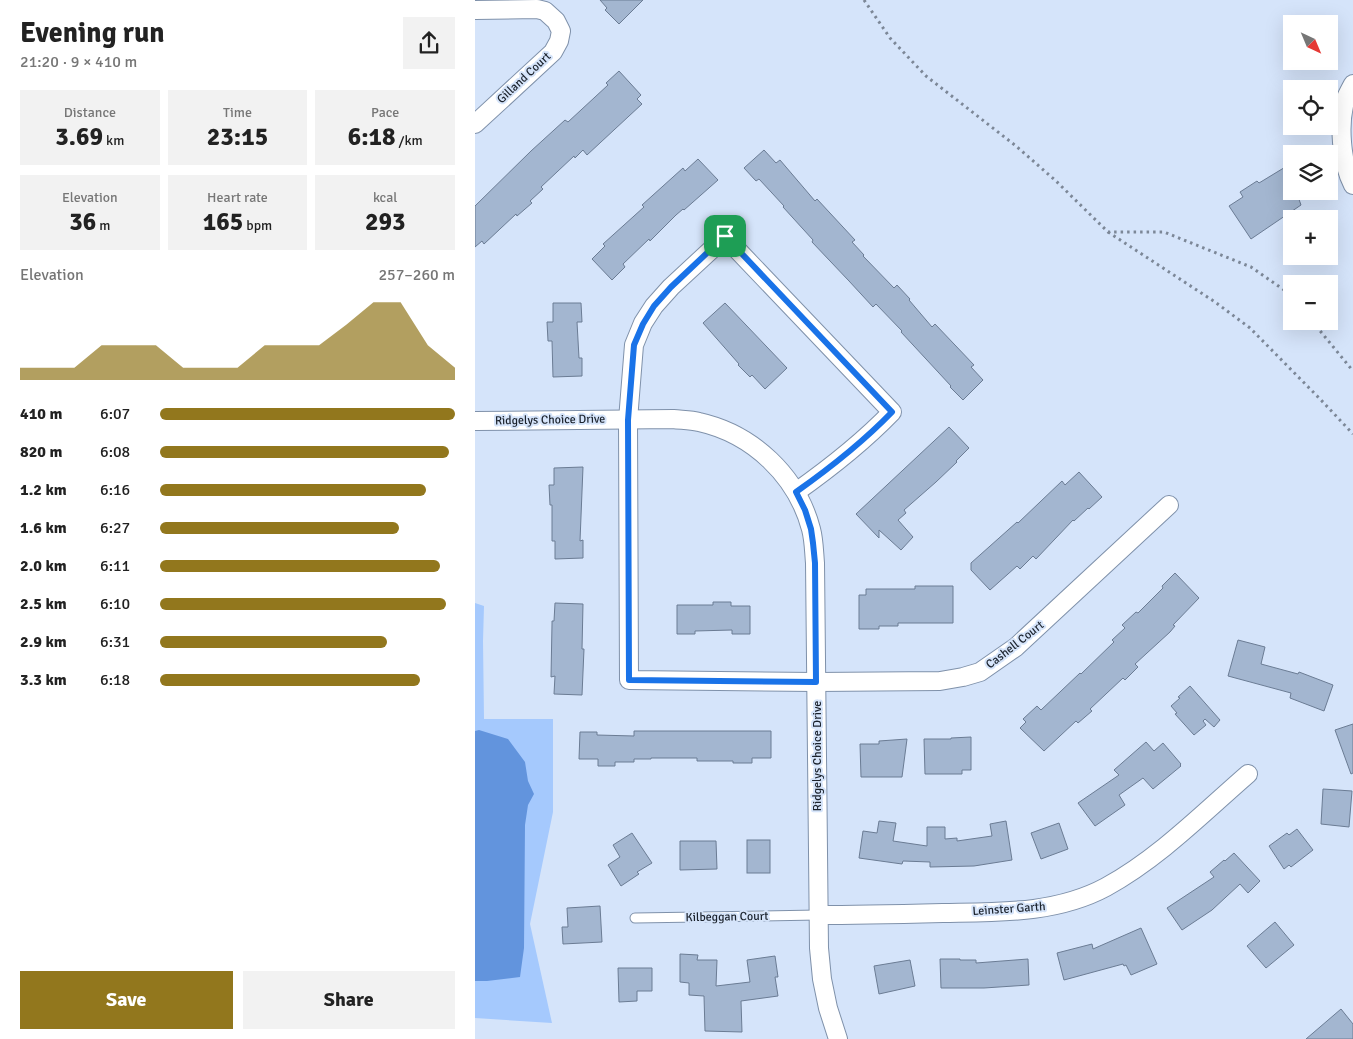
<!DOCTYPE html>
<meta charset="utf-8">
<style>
body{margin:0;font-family:Signika,sans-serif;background:#f2f2f2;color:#222;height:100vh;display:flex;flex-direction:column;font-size:19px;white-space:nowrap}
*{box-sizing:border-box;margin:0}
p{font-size:16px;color:#767676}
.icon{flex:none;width:28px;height:28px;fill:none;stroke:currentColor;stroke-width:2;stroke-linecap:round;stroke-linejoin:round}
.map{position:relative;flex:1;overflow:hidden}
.details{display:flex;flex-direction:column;background:#fff;width:475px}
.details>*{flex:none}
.needle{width:32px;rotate:136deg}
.tools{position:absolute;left:808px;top:15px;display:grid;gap:10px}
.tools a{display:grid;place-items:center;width:55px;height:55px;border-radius:0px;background:#fff;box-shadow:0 5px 20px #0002;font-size:25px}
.pin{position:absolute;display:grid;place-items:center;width:42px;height:42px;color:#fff;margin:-21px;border-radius:10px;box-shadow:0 2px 8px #0006}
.round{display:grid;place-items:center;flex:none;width:52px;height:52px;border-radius:0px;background:#f2f2f2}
.headline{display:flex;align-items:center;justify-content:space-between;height:85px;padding:0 20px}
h1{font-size:28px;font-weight:700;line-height:38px}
.figures{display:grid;grid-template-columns:repeat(3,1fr);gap:8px;height:85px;padding:5px 20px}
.figures div{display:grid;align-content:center;border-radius:0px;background:#f2f2f2;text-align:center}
.figures b{font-size:25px;font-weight:700}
.figures small{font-size:14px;font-weight:400}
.figures p{font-size:14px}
.chart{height:140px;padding:10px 20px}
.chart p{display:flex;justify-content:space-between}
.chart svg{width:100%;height:90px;margin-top:5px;fill:#92771d;opacity:.7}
.action{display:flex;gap:10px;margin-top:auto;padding:10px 20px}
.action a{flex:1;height:58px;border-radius:0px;background:#92771d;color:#fff;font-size:20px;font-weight:700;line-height:58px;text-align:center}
.action a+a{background:#f2f2f2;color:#222}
ul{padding:0 20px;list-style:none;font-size:16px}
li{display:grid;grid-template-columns:80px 60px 1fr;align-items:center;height:38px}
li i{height:12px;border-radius:6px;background:#92771d}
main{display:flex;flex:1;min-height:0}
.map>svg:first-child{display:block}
.green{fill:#a5c9fd}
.water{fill:#6294dd}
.building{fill:#a3b6d0;stroke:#6b7c94}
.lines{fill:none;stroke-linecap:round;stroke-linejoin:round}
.service-casing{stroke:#7f91aa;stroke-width:11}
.minor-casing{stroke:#7f91aa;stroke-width:20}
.path{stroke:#7c8797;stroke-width:3;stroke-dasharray:2.5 4;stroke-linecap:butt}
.service{stroke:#fff;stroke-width:9}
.minor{stroke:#fff;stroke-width:18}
.route-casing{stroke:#fff;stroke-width:10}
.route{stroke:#1a73e8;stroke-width:6}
.labels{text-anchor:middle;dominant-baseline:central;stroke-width:4;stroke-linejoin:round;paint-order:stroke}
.street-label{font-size:12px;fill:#1b222c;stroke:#d5e4fa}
</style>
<main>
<section class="details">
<div class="headline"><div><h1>Evening run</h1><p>21:20 · 9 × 410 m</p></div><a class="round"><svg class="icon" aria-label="share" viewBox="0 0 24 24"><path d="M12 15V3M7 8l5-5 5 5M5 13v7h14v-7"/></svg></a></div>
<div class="figures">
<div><p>Distance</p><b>3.69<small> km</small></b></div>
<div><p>Time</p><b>23:15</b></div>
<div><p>Pace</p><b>6:18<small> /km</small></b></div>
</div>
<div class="figures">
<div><p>Elevation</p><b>36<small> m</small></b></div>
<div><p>Heart rate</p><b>165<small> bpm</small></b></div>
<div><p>kcal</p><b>293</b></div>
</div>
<div class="chart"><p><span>Elevation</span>257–260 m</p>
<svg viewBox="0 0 160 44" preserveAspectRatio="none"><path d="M0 44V38L10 38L20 38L30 27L40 27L50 27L60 38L70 38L80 38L90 27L100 27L110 27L120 17L130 6L140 6L150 27L160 38V44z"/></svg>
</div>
<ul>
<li><b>410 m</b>6:07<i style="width:100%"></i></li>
<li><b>820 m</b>6:08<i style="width:98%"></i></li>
<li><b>1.2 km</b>6:16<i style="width:90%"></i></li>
<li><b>1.6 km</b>6:27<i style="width:81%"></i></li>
<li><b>2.0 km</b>6:11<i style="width:95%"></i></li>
<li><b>2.5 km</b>6:10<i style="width:97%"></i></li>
<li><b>2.9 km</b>6:31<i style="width:77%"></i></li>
<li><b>3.3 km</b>6:18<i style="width:88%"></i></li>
</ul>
<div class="action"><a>Save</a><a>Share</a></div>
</section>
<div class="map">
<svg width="878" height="1039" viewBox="0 0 878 1039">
<rect width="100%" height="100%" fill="#d5e4fa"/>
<!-- green -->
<path class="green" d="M0,603L9,606L8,641L9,719H78V812L55,924L77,1023L0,1018Z"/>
<!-- water -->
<path class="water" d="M4,730L33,739L50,762L53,781L59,794L53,805L50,825L49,948L45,977L12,981H0V731Z"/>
<!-- building -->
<g class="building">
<path d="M125,0H168L144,24L130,10L132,8Z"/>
<path d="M144,71L166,95L162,99L167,104L112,155L108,150L100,158L99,156L66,187L68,189L55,201L57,203L42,216L41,214L9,244L7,241L0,247V206L56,151L90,120L93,122L133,85L131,83Z"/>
<path d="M289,150L301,163L305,160L340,201L342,199L380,240L377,242L389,255L388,256L419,288L422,285L435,299L434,300L457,327L460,324L499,365L496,367L508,380L488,400L475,387L476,386L426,332L427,331L401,304L398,307L374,281L337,242L338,240L308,207L309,206L284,179L281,181L269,168Z"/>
<path d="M223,159L243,180L209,210L208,209L201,215L175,241L174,239L148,264L150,267L137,280L117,259L130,246L128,244L169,207L167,205L208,168L210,171Z"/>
<path d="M812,166L816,177V191H821L826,205L776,239L754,206L768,197L765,192L782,181L784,183Z"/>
<path d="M78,303H106L107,322H102L104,358H107V376L78,377L77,341H73L72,322H78Z"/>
<path d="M250,303L312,368L290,389L277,375L275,377L263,365L264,364L228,323Z"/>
<path d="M474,427L494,448L481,461L482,462L461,482L429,510L431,513L423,520L438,537L426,550L404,530V538L381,514Z"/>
<path d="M108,467L105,541L108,540V558L80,559V541H77V505H75L74,485H79V468Z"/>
<path d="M604,472L627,497L614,509L613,508L599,521L598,520L561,559L558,556L545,569L542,566L515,590L496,570V563L542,522L543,523L587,481L590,485Z"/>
<path d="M700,573L724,598L698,625L700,626L695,632L660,664L663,667L650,680L648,678L615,709L617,711L603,723L601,721L569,751L545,728L551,722L548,719L562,706L566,710L605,673L606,674L639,642L637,640L650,628L647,625L661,612L663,613L688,588L687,586Z"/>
<path d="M440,586H478V623H423V626H404V629H384V595H391V589H440Z"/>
<path d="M238,602H256V606H275V634H257V630L220,631V634H202V605H238Z"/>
<path d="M80,603L108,604L107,649H109L107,695L79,694L80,676L76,677L77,624V621H79Z"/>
<path d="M763,640L790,647L786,664L823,674L824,672L858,685L849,711L815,698L816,693L753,676Z"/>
<path d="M715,686L745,720L739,727L730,719L728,721L731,725L719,735L700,714L702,713L696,706L705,698L703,697Z"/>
<path d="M878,724V773L876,774L860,730Z"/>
<path d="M159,731H296V758H277V763H258V761H222V758H176V759H159V762H140V766H123V759H104L105,732H122V735L159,736Z"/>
<path d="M496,737V770H487V774H450L449,739H476V738Z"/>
<path d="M432,739L427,777H386L385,744H404V741Z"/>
<path d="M671,742L679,751L688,743L706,764L705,765L706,766L678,789L668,778L644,795L650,805L620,826L603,803L644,775L639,770Z"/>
<path d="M848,789L877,791L874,827L846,824Z"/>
<path d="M404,821L421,823L418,841L452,846V827H470V839L482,838V841L517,836L515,824L531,821L537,860L499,866L455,867V862L428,861L427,864L384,858L388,831L402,833Z"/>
<path d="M584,823L593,849L566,859L556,833Z"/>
<path d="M822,829L838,850L816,867L814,865L809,869L794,846L812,833L814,835Z"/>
<path d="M157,833L177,863L162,872L164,874L146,886L133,865L145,857L138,845Z"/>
<rect x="272" y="840" width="23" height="33"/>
<path d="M205,841H241L242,869L205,870Z"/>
<path d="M759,853L785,881L773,893L765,884L737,910L707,930L692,908L739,877L735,872L749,860L750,861Z"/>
<path d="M125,906L127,942L88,944L87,927H93L92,908Z"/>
<path d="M800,922L819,945L791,968L772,946Z"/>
<path d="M666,928L682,964L656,975L651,965L649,966L648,964L589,980L582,953L617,944L618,949Z"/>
<path d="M205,954L223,955L222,960H242L241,986L275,982L272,960L300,956L303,977H300L303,996L266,1001L267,1032L230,1031L229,996L214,995V983L205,982Z"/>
<path d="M465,959H485V960H501V963L553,959L554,985L509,988H466Z"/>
<path d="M435,960L440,986L404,994L399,966Z"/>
<path d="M143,968H177V991H162V1001L144,1002Z"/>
<path d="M866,1009L878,1024V1039H831Z"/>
</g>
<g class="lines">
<defs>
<path id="service" d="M160,918L343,915"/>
<g id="minor">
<path d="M0,10L62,9L70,11L81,21L86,31L84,41L78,52L0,124"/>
<path d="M878,84C876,88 873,93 871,98C863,123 866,162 878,185"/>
<path d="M0,421L198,419C206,420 216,420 224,422C278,434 322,476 336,529C339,540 339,552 340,563L344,948L347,979L353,1008L363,1039"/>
<path d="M321,492C355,468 388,442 417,412L250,237L196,287L179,306L168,323L159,345L153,420L154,680L341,682L465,681L488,677L505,672L541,647L694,505"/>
<path d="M343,915C384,915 426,914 468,913C523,912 581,914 631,887C684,858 728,813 773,774"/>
</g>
</defs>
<!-- service casing -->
<use href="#service" class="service-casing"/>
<!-- minor casing -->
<use href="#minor" class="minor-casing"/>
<!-- path -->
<g class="path">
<path d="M389,0L415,38L451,76L541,146L581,181L633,232H689L776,267L812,292L816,297"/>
<path d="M633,232L740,302L775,328L846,400L878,434"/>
<path d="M837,321L878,371"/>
</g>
<!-- service -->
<use href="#service" class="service"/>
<!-- minor -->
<use href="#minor" class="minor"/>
</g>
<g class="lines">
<defs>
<path id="route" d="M250,236L417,412C388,442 355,468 321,492L330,510L336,529L338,543L340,563L341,682L154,680L153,420L159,345L168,324L179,306L196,287Z"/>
</defs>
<!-- route casing -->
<use href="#route" class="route-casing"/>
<!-- route -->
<use href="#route" class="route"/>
</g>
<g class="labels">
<!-- street labels -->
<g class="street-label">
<text transform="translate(49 78) rotate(-43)">Gilland Court</text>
<text transform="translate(75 420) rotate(-1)">Ridgelys Choice Drive</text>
<text transform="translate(540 645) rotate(-38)">Cashell Court</text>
<text transform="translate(342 756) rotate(-90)">Ridgelys Choice Drive</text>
<text transform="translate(534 909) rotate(-4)">Leinster Garth</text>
<text transform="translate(252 917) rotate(-1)">Kilbeggan Court</text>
</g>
</g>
</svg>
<div class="tools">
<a><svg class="needle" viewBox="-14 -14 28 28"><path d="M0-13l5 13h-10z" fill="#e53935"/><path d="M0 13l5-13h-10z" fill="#767676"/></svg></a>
<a><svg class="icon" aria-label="locate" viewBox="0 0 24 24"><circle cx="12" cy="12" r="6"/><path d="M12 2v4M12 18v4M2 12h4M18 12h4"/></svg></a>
<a><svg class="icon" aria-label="layers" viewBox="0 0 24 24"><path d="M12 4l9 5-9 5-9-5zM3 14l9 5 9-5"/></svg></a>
<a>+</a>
<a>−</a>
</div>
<div class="pin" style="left:250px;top:236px;background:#1e9e55"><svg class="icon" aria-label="arrive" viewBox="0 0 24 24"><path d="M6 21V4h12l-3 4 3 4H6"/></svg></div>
</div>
</main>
